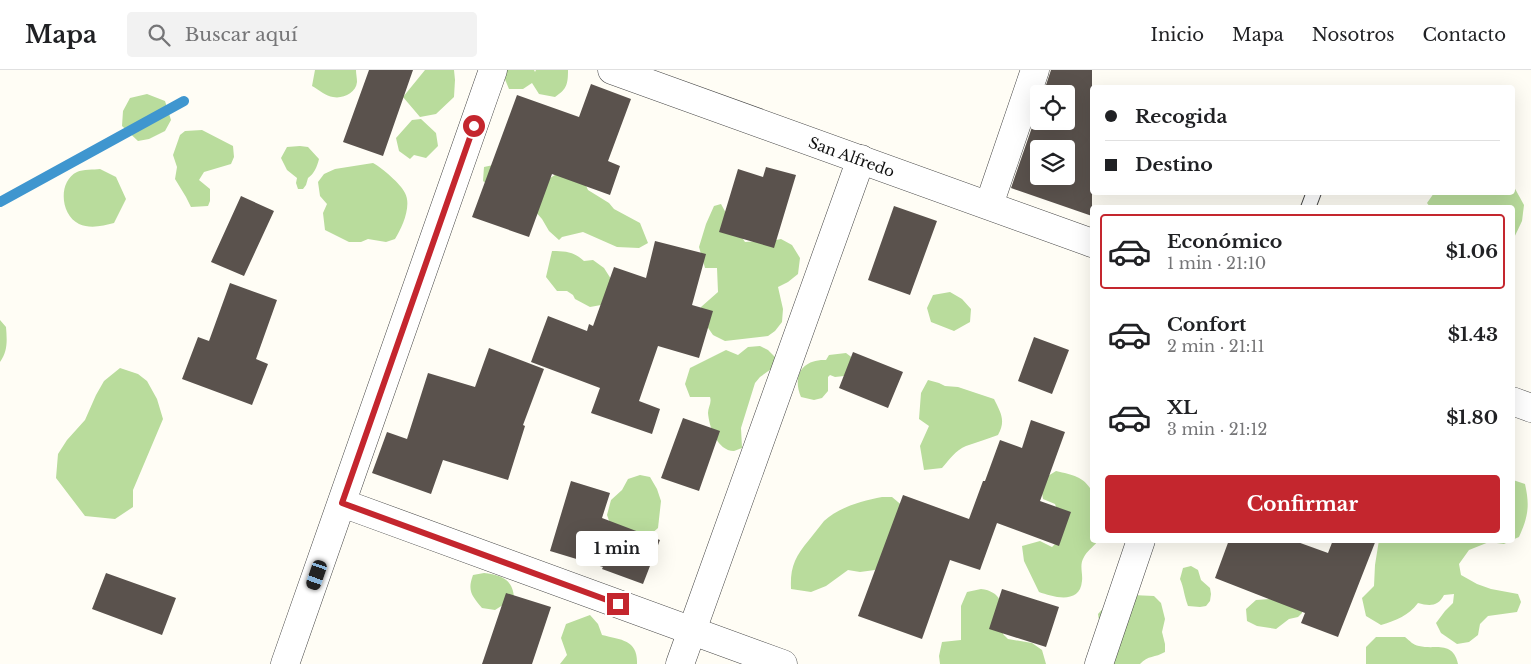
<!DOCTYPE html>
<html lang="es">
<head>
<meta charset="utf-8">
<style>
	:root { --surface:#fff; --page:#f2f2f2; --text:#202124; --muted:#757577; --line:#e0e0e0; --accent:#c4262e }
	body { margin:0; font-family:"Libre Baskerville",serif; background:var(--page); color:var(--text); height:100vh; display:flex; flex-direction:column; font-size:19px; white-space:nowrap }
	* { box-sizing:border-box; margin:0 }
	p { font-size:16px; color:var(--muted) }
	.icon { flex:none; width:28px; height:28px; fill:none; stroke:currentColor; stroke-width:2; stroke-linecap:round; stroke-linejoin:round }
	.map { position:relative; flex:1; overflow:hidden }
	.drawer { position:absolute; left:1090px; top:135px; width:425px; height:338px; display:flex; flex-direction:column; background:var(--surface); border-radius:5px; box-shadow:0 5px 20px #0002 }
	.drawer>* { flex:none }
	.hud { position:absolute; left:1090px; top:15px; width:425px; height:110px; border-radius:5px; box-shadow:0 5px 20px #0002; display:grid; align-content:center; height:110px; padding:0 15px; background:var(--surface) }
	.fabs { position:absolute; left:1030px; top:15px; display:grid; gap:10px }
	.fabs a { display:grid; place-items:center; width:45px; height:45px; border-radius:5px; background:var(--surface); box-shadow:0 5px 20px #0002; font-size:25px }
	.end { position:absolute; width:22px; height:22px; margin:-11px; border:6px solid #c4262e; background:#fff; box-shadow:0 0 0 2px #fff }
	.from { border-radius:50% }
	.bubble { position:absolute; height:35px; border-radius:5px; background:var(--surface); box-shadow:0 5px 20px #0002; font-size:16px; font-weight:700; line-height:35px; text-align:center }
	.car { position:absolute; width:15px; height:30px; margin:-15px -8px; border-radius:6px; box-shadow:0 0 4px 1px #0007; background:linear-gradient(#222 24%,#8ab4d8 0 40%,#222 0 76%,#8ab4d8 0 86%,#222 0) }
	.hud b { display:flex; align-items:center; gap:18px; height:48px; font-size:19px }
	.hud b+b { border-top:1px solid var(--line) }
	.hud i { width:12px; height:12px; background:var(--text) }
	ul { padding:9px 0 0; list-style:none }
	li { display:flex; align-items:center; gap:15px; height:75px; margin:0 10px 8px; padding:0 5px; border:2px solid transparent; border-radius:5px }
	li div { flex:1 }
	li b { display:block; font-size:19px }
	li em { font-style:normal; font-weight:700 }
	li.selected { border-color:var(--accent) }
	li>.icon { width:45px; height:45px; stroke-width:1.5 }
	.primary-button { display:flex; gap:10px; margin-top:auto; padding:10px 15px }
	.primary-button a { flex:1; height:58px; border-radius:5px; background:var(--accent); color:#fff; font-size:20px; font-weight:700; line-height:58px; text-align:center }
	header { display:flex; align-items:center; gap:30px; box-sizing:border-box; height:70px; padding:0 25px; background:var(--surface); border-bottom:1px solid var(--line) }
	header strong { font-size:24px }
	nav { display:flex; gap:28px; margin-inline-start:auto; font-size:18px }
	.search { width:350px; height:45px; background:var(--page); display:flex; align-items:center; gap:12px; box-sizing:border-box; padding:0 18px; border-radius:5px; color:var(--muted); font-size:19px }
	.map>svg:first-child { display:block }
</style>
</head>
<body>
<header>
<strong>Mapa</strong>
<div class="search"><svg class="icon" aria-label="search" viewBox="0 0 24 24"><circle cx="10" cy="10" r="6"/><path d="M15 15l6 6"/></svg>Buscar aquí</div>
<nav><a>Inicio</a><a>Mapa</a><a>Nosotros</a><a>Contacto</a></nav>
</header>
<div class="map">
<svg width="1531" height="594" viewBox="0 0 1531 594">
	<rect width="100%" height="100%" fill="#fffdf5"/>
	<path fill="#b9dc9c" d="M315,0H356C356,4 357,8 357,12C356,23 343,29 333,27C326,26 319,20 312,16Z
		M425,0H454L455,10L454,27L436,44L420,47L403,27Z
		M505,0H534L535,2L536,0H568C568,14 567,19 555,27L539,24L532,13L523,19H509L504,7Z
		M147,24L165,31L171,50L165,61L149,69L138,71L122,56L123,41L130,28Z
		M421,49L436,63L438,76L426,88L414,85L410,89L399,81L396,68L412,50Z
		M202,60L233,76L234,87L231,94L204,102L199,110L210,119V131L208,136L191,137L186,127L175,109L177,97L173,85L180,65L185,61Z
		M300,76L308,77L319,89C317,97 314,104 308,108L306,115L303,119H298L296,113L297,108L287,100L281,88L287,77Z
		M373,93C382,98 401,114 405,123C412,136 402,158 395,169L386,172L368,169L361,172H349L325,160L323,143L327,134L320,126L318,112L324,104L335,99Z
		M498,94L547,110L558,103L583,109L588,120L609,133L614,139L640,153L648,173L639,178L617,177L583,162L562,167L559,170L549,161L542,149L534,140L502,126L483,111L484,97Z
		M100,99L116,107L126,129L114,153C103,156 90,159 79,154C60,145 58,111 77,102C83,99 94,100 100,99Z
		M1513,115L1524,135L1522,151L1513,170L1512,138L1430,137L1427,133L1434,123L1512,122Z
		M721,134L727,145L745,172L776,170L781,169L792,175L800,188L798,204L788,212L778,217L783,239L782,252L775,261L768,266L725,271L713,265L704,252L701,237L718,222L717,198H705L699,177L706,154L714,136Z
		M552,181C566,181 574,182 584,191L593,190L604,198L611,209L601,235L590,237L575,229L573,225L567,221H557L546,207Z
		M950,222L962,229L971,239L970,252L954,261L931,252L927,238L933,225Z
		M0,250L6,257C7,270 8,281 0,292Z
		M760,276L768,280L775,287L774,297L760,307L755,313L741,358L742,378C739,379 737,380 734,381C717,381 709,356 708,343C708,337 712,333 710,327H690L685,314L690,298L726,280L738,285L748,277Z
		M846,283L854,289L844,306L835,307L830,305L828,307V321L822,328L814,330L801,327C792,306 802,289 826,290L829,285Z
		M120,298L138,304L147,311L157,329L163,349L133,420V437L115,449L85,446L56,408L58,384L67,370L85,350L96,325L104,311Z
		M928,310L939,313L945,316L958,317L994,329C1001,343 1006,351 998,365C988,369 977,372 966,376C956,380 949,390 942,398L924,400L920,376L929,356L919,349L921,323Z
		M1056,401C1073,405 1083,406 1092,421V470H1098L1097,472C1093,477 1086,482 1084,487C1079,495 1083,503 1082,511C1080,535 1053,527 1039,522L1024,491L1022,476L1040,471L1052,477L1062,467L1061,451L1055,434L1043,429L1040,411Z
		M640,405L650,407L657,419L661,431L658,458L649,466L613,462L607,445L611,430L622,420L628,409Z
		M1513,410L1525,414C1530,436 1528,447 1519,467L1512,470Z
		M882,427H892L910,442L875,500L860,502L848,500L826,516L811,522L791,519C790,497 795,487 809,470C814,464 819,457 824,451C839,437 862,431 882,427Z
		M1379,470H1512L1504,474L1489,472L1469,480L1459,494L1461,505L1477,514L1491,519L1518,524L1521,532L1517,542L1488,546L1480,554L1478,565L1469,572L1457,574L1441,563L1436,553L1445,541L1453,533L1454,524L1444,525C1438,537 1429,536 1418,533C1408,546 1397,550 1381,555L1366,546L1362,528L1374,516L1375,495Z
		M1191,496L1198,500L1201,510L1210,518L1211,524L1210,531L1206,536L1200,537L1188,536C1184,526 1184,518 1180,509L1183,498Z
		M484,503C501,505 513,509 514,528L495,540L482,538C472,526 467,521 473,505Z
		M981,519C1007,522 1003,544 1003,564L1008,569L1032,573L1042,580L1046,594H940L939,586L942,572L961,570V536L967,522Z
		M1132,525L1154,526L1161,533L1165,549L1162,562L1165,574V582C1155,588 1148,585 1140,594H1093L1100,557L1098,544L1108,533Z
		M1270,529L1302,539V543L1298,547L1289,549L1276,559L1257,556L1247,551L1246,539L1256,530Z
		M590,545L598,554L602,565C622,570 638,570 637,594H560L567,585L561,568L566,554Z
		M1376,567H1405C1410,571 1413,575 1419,576C1434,580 1453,570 1458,594H1366V577Z"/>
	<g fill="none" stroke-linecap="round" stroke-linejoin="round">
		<path stroke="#3f96cf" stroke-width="10" d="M0,132L184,31"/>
	</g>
	<path fill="#5a524d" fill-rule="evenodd" d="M369,0H413L383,86L343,72Z
		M1051,0H1092V146L1011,118L1039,37V51H1066V24H1043ZM1039,79H1066V106H1039Z
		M591,14L631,29L608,91L620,96L610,125L552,104L529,167L472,147L517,25L579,47Z
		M766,97L796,105L774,178L719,162L738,99L763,107Z
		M241,126L274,141L244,206L211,192Z
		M894,136L937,151L910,225L868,210Z
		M655,171L706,184L692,235L713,241L699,288L658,276L639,331L660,339L652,364L591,343L600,318L531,292L548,246L587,261L589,254L593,256L614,197L646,208Z
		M230,213L277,230L256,289L268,294L252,335L182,309L198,267L209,271Z
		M1034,267L1069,280L1052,324L1018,311Z
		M489,278L544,299L523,355L525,356L508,410L443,390L431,424L372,403L387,362L407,369L428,303L475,317Z
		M853,282L903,302L888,338L839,318Z
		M683,348L720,361L699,421L661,408Z
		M1031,350L1065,362L1040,431L1071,442L1059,476L997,453L980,500L950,490L922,569L858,546L903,425L969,449L983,411H985L1000,370L1022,378Z
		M571,411L610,423L602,448L660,470L643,514L602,499L603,497L550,481Z
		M1229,470H1292L1328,483L1333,470H1376L1338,567L1301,553L1305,543L1215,508Z
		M106,503L176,528L162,565L92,539Z
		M1002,519L1059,537L1046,577L989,559Z
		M506,523L551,537L532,594H482Z"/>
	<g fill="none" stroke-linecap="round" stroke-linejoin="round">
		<defs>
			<path id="lane" d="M1308,138L1314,122"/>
			<g id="street">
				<path id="s1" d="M612,0L1092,173"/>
				<path d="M989,135L1035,0"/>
				<path d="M1512,331L1531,338"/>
				<path d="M342,433L783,594"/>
				<path d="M285,594L493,0"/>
				<path d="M680,594L861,89"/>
				<path d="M1099,594L1141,470"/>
			</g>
		</defs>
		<use href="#lane" stroke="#444" stroke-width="16"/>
		<use href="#street" stroke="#444" stroke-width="29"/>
		<use href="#lane" stroke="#fff" stroke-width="14"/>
		<use href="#street" stroke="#fff" stroke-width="28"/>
	</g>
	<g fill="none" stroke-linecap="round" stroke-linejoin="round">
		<path stroke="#c4262e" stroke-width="6" d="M474,56L342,433L618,534"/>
	</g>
	<g text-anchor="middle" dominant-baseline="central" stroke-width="5" stroke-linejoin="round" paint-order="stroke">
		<g font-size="15" fill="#111" stroke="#fff">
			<text stroke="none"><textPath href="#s1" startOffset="255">San Alfredo</textPath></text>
		</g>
	</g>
</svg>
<div class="fabs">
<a><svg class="icon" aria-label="locate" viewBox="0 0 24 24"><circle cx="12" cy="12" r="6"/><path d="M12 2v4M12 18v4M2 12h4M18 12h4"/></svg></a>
<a><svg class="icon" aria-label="layers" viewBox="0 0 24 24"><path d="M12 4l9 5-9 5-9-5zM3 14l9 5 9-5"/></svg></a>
</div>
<i class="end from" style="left:474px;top:56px"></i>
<i class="end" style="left:618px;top:534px"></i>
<div class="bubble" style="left:576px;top:461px;width:82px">1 min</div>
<i class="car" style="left:317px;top:505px;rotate:199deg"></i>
<div class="hud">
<b><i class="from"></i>Recogida</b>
<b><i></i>Destino</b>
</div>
<section class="drawer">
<ul>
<li class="selected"><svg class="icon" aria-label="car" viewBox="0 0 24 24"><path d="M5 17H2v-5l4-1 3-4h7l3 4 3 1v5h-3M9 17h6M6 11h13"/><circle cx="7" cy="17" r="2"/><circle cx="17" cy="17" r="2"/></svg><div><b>Económico</b><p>1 min · 21:10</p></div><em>$1.06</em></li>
<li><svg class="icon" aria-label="car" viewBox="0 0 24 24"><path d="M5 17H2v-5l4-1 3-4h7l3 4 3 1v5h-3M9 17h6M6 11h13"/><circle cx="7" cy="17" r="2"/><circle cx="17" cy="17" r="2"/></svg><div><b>Confort</b><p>2 min · 21:11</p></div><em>$1.43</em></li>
<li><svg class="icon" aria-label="car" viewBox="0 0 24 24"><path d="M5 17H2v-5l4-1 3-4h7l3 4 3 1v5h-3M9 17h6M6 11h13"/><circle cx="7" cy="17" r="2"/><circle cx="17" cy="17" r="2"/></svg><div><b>XL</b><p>3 min · 21:12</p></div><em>$1.80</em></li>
</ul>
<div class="primary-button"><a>Confirmar</a></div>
</section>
</div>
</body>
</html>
